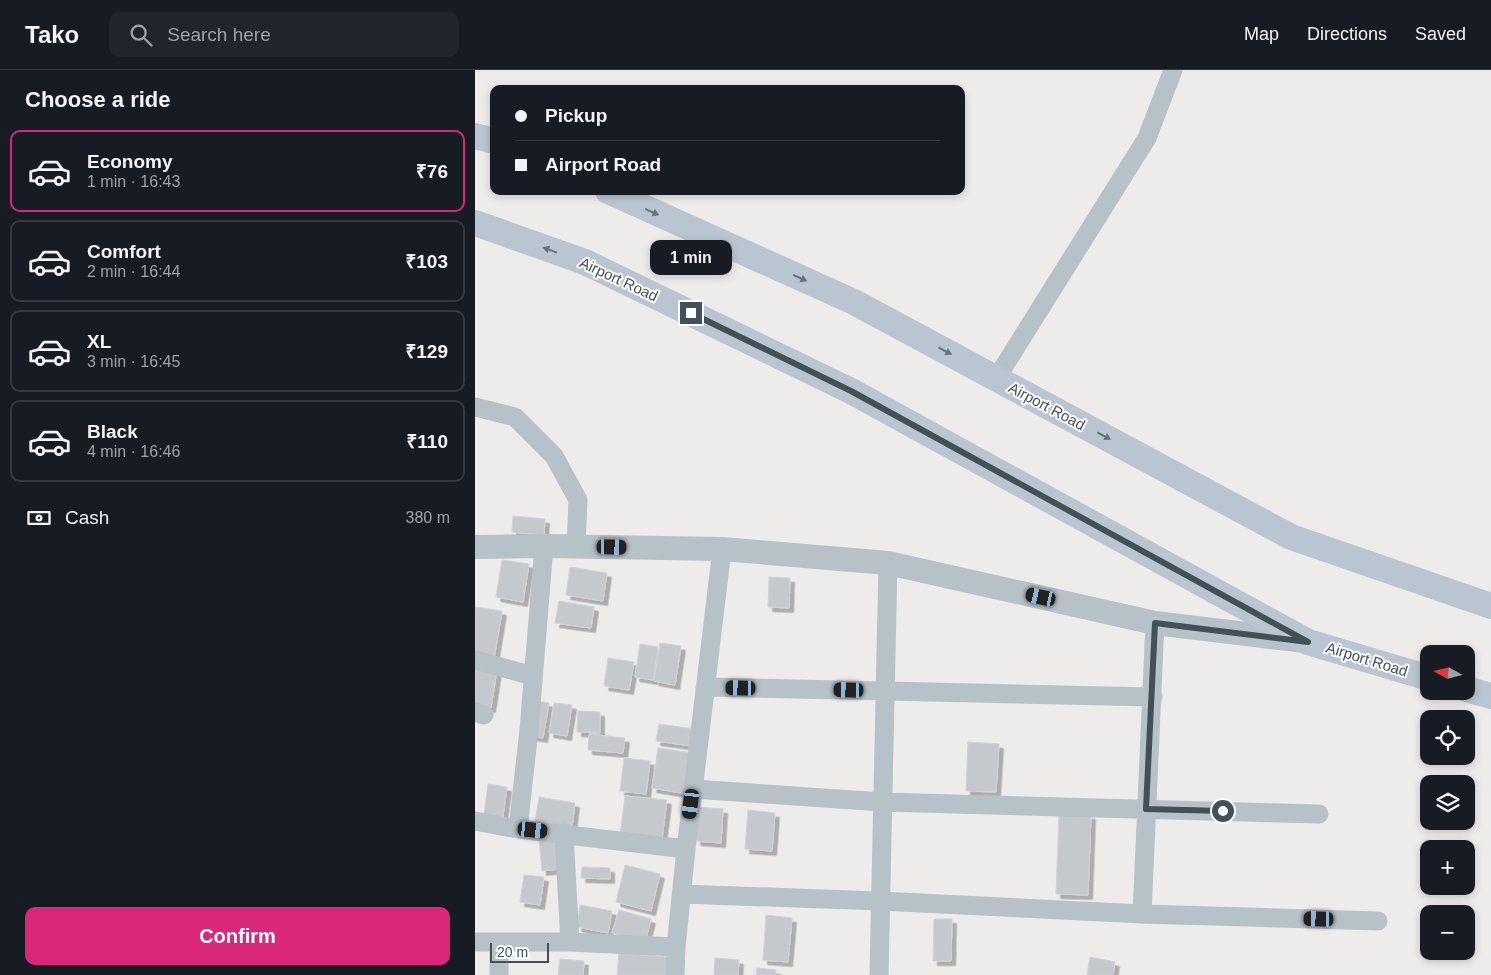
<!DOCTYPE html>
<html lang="en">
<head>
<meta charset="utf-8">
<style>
	:root { --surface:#171b24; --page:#20242c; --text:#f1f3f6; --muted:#9ea1a6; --line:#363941; --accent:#db2777 }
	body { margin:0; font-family:Helvetica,sans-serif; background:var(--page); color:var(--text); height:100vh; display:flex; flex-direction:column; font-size:19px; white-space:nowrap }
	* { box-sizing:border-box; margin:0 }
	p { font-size:16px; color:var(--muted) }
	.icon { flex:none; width:28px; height:28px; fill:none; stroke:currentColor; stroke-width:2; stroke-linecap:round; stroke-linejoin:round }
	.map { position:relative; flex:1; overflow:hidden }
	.details { display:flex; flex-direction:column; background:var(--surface); width:475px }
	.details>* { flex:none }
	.guide { position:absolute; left:15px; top:15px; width:475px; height:110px; border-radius:10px; box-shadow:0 2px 8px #0003; display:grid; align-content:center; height:110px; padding:0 25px; background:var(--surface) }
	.needle { width:32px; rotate:278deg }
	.buttons { position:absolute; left:945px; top:575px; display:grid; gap:10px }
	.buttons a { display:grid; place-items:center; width:55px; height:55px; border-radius:10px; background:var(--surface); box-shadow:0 2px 8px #0003; font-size:25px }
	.scale { position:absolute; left:15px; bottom:12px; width:59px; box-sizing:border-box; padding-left:5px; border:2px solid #445058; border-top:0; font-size:14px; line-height:18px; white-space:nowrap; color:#445058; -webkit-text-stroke:4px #fff; paint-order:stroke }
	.end { position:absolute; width:22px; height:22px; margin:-11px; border:6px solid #445058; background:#fff; box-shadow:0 0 0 2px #fff }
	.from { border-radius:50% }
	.bubble { position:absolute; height:35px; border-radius:10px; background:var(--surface); box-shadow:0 2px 8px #0003; font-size:16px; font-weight:700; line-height:35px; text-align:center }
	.car { position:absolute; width:15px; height:30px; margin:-15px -8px; border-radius:6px; box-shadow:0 0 4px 1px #0007; background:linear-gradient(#222 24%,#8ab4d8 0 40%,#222 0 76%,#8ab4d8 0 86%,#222 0) }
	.guide b { display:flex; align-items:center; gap:18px; height:48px; font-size:19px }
	.guide b+b { border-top:1px solid var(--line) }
	.guide i { width:12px; height:12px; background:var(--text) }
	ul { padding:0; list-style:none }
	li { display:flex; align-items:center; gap:15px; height:82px; margin:0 10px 8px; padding:0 15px; border:2px solid var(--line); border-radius:10px }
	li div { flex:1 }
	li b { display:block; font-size:19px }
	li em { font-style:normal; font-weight:700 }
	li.active { border-color:var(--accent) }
	li>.icon { width:45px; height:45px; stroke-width:1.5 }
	h2 { padding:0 25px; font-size:22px; line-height:60px }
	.pay { display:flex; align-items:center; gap:12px; height:55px; padding:0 25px; font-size:19px }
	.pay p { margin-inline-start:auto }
	.cta { display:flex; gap:10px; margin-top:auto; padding:10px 25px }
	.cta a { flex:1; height:58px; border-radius:10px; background:var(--accent); color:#fff; font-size:20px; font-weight:700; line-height:58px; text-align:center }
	header { display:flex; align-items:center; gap:30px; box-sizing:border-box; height:70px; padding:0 25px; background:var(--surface); border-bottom:1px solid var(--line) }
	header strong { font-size:24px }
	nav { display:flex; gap:28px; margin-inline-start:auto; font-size:18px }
	.search { width:350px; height:45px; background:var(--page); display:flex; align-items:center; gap:12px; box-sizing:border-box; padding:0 18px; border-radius:10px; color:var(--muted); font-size:19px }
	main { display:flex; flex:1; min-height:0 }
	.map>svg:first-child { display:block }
</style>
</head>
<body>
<header>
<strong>Tako</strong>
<div class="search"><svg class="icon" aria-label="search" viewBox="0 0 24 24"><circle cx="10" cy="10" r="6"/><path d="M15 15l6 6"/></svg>Search here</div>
<nav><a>Map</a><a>Directions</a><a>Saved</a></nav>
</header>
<main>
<section class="details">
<h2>Choose a ride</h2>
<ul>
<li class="active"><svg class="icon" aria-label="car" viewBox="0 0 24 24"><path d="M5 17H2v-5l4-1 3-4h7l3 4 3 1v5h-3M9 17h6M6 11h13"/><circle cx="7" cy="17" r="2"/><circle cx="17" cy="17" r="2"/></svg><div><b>Economy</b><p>1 min · 16:43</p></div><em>₹76</em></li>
<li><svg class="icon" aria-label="car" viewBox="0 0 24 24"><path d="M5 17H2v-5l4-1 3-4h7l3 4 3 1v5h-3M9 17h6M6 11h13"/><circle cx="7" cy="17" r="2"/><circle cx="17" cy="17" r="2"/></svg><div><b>Comfort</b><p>2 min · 16:44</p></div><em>₹103</em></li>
<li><svg class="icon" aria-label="car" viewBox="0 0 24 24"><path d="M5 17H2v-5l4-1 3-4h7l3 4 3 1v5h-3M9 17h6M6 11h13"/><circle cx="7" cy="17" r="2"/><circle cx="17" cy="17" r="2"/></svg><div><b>XL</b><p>3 min · 16:45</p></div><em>₹129</em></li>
<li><svg class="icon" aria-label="car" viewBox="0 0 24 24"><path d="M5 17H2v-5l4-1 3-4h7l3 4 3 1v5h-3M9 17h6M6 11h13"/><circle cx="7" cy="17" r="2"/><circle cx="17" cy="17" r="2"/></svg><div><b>Black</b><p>4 min · 16:46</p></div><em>₹110</em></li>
</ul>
<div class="pay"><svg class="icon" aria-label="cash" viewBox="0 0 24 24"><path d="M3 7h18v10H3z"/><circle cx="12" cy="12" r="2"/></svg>Cash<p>380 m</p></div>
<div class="cta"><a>Confirm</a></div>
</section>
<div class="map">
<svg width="1016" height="905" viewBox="0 0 1016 905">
	<defs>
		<filter id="shadow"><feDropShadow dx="4.5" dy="4.5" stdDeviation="0" flood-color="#0004"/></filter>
	</defs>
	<rect width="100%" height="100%" fill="#eeebeb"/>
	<path fill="#c5c9ce" stroke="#cfd2d7" filter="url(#shadow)" d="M38,446L70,449L69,465L37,462Z
		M27,490L54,494L48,532L21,527Z
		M95,497L132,503L128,531L91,525Z
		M294,507L315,508L314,538L293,537Z
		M84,531L119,537L116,558L80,553Z
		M0,537L27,541L19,589L0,586Z
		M185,573L206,576L200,615L179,611Z
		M165,574L183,577L178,610L160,607Z
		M133,588L159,592L154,620L129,616Z
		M0,597L22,600L16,638L0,635Z
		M63,631L74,633L68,668L57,666Z
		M79,633L97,635L92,666L74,663Z
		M103,641L125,642V663L102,662Z
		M184,654L219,659L217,676L181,671Z
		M114,664L150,668L148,683L113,680Z
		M493,672L524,674L521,722L491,721Z
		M183,678L218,683L212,724L177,718Z
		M149,688L175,691L171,724L145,721Z
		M13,714L32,717L27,753L8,751Z
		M150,726L192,730L187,769L145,765Z
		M64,727L100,733L97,757L60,752Z
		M224,737L248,739L246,773L221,771Z
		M273,740L300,743L297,781L270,779Z
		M584,744L616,745L613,825L581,824Z
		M81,768L84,799L67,801L64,769Z
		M150,795L185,804L176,841L141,832Z
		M107,797L135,798V809L106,808Z
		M49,805L69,807L65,835L45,832Z
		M105,835L137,841L133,863L102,857Z
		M144,840L176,849L170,872L137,863Z
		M291,845L317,848L313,892L288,890Z
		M459,849H477L476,891H458Z
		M144,883L194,887L193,905H142Z
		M615,887L640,892L638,905H612Z
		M240,888L264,890L263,905H239Z
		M85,889L109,891L108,905H83Z
		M282,898L301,900V905H281Z"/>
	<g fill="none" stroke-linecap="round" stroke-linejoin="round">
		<path stroke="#b7c1c8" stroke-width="19" d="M521,309L672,68L698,0
			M0,337L40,347L79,386L103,430L101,477
			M0,590L58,606
			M230,617L678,627
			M0,642L9,645
			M218,719L407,732L844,744
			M0,751L43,759L211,779
			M43,759L54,660L69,476
			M89,763L95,872
			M207,824L405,831L667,844L680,553
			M667,844L903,851
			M0,872H95L201,877
			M24,905V872
			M200,905L201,877L211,779L247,479
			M404,905L413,493"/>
		<path stroke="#b7c1c8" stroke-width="24" d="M0,477L69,476L247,479L413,493L680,553L830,571"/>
		<path stroke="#b9c5d0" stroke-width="26" d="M0,66L19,71
			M133,121L379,232L816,467L1016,536
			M0,153L110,192L376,321L833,572L954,608
			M991,619L1016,626"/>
	</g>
	<defs><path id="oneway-solid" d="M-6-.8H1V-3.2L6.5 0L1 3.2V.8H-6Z" transform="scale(1.25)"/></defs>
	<g fill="#67737c">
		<use href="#oneway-solid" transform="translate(177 142) rotate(24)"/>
		<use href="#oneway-solid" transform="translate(75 180) rotate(-160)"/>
		<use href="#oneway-solid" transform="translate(325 208) rotate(24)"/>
		<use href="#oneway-solid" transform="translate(470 281) rotate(28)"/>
		<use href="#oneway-solid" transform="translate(629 366) rotate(28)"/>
	</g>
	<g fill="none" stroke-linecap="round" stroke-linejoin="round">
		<path stroke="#445058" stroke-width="6" d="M216,243L376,321L833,572L680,553L671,739L748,741"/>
	</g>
	<g text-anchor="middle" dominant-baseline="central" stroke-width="4" stroke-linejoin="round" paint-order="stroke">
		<g font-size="15" fill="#445058" stroke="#fff">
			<text transform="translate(144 209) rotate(25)">Airport Road</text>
			<text transform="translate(572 336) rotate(28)">Airport Road</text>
			<text transform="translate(892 589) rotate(17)">Airport Road</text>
		</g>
	</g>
</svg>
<div class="buttons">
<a><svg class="needle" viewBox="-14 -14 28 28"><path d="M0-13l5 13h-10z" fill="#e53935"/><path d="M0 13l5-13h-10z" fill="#9ea1a6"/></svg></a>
<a><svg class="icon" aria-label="locate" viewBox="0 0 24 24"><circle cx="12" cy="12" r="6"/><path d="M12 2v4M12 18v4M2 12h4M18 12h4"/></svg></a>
<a><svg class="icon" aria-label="layers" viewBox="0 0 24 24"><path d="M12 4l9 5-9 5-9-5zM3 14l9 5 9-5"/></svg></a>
<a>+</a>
<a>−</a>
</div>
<div class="scale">20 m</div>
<i class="end from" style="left:748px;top:741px"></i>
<i class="end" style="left:216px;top:243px"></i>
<div class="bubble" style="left:175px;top:170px;width:82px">1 min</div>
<i class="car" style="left:137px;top:477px;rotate:91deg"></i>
<i class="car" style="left:566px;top:527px;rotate:283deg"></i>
<i class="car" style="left:266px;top:618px;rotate:271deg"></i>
<i class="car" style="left:374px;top:620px;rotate:271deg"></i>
<i class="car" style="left:216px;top:734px;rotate:187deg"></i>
<i class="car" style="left:58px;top:760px;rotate:96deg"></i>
<i class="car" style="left:844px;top:849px;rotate:271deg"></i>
<div class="guide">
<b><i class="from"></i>Pickup</b>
<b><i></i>Airport Road</b>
</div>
</div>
</main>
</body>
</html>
